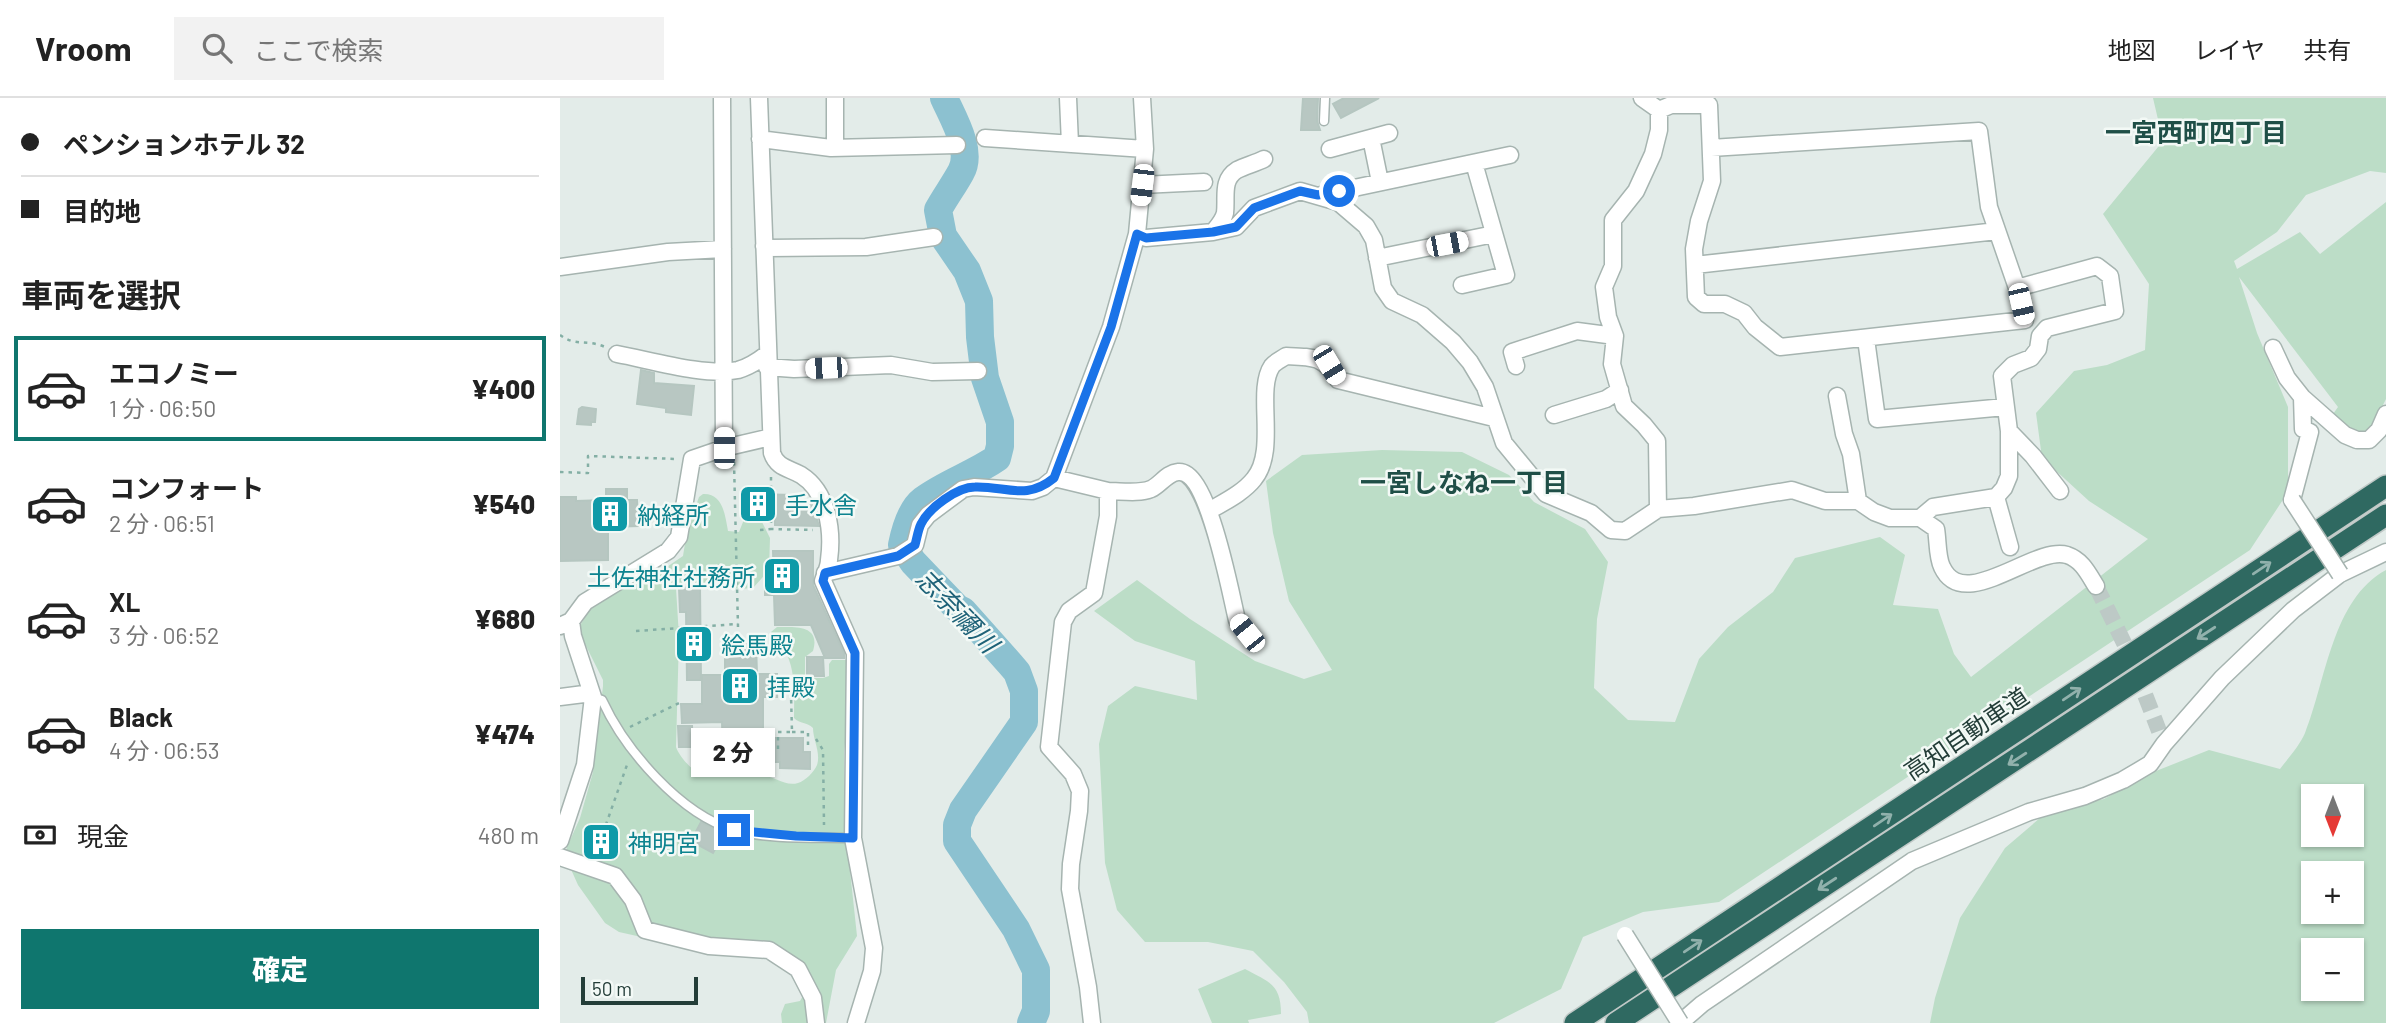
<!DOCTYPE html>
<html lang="ja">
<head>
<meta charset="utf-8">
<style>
	:root { --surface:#fff; --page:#f2f2f2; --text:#222; --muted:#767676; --line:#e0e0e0; --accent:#0f766e }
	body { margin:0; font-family:Barlow,"Noto Sans JP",sans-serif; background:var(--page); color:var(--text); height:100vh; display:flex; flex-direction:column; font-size:26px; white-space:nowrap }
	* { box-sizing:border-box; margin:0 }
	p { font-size:23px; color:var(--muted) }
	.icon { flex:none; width:38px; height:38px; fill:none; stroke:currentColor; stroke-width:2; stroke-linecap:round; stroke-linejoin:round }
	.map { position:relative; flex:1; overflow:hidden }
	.details { display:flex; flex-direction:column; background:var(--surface); width:560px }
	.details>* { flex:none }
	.hud { display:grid; align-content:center; height:154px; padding:0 21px; background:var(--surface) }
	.needle { width:46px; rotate:180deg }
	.controls { position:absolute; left:1741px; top:686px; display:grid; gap:14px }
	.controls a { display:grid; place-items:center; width:63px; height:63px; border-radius:0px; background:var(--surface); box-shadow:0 2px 5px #0004; font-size:35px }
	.scale { position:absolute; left:21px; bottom:18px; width:117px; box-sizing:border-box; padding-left:7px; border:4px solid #233d38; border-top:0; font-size:19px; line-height:24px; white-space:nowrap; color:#233d38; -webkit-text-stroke:5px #f3f9f6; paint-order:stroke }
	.end { position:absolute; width:32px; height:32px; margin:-16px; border:9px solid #1a73e8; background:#fff; box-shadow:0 0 0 4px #fff }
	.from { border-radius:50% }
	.bubble { position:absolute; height:49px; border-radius:0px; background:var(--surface); box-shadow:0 2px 5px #0004; font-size:23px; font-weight:800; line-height:49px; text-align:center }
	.car { position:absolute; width:21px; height:42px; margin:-21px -10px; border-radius:9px; box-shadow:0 0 5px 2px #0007; background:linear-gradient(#fff 24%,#345 0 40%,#fff 0 76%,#345 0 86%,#fff 0) }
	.hud b { display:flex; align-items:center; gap:24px; height:66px; font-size:26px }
	.hud b+b { border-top:2px solid var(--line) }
	.hud i { width:18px; height:18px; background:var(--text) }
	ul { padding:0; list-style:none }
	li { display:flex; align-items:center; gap:21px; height:105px; margin:0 14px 10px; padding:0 7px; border:4px solid transparent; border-radius:0px }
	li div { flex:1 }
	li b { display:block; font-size:26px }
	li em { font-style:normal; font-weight:800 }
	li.selected { border-color:var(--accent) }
	li>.icon { width:63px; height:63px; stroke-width:1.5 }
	h2 { padding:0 21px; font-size:32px; line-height:84px }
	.pay { display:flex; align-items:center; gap:18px; height:77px; padding:0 21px; font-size:26px }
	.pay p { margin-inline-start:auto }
	.primary-button { display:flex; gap:14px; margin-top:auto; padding:14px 21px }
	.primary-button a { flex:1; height:80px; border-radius:0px; background:var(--accent); color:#fff; font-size:28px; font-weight:800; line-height:80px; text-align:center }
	header { display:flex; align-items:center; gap:42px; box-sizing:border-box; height:98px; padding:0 35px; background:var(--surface); border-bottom:2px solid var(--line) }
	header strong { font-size:33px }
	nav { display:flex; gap:38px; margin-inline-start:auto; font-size:24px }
	.search { width:490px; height:63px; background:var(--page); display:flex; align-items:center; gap:18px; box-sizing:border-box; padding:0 24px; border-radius:0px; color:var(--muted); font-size:26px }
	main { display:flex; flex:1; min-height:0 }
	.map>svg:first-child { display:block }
</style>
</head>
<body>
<header>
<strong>Vroom</strong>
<div class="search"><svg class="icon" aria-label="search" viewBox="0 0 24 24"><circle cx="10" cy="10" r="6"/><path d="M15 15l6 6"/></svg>ここで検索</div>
<nav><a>地図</a><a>レイヤ</a><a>共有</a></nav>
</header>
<main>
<section class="details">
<div class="hud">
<b><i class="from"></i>ペンションホテル 32</b>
<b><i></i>目的地</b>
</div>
<h2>車両を選択</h2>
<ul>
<li class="selected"><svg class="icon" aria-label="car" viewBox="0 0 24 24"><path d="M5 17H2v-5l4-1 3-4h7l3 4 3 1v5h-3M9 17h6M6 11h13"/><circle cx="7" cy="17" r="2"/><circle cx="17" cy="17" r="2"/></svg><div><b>エコノミー</b><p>1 分 · 06:50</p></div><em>¥400</em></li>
<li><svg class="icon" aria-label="car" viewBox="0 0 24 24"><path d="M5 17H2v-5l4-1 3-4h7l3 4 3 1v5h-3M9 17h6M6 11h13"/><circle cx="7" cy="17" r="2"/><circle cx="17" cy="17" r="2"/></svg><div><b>コンフォート</b><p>2 分 · 06:51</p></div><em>¥540</em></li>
<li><svg class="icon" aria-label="car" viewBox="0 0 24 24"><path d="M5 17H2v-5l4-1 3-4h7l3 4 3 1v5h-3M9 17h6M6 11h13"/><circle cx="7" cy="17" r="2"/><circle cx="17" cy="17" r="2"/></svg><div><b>XL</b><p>3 分 · 06:52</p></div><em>¥680</em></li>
<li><svg class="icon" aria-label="car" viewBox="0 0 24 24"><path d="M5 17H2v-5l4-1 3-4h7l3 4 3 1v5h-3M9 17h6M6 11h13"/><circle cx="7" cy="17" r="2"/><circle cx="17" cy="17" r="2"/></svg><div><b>Black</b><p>4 分 · 06:53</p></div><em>¥474</em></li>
</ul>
<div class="pay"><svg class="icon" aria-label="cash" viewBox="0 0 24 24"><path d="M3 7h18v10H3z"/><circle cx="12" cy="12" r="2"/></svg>現金<p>480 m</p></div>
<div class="primary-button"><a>確定</a></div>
</section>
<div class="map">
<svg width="1826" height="925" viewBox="0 0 1826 925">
	<rect width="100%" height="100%" fill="#e3ece9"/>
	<path fill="#bcddc7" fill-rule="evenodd" d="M1593,0H1826V75L1810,73L1746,97L1717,134L1674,163L1677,171L1740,134L1760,156L1826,104V301L1811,331L1799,337L1790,335L1773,316L1778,309L1679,179L1697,235L1728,309V394L1690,452L1159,804L1083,814L1023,839L1001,891L934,925H749L747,914L724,884L693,853L648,844H585L557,812L545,765L539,646L548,608L575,588L637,602L635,563L575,543L534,513L577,482L630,521L695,563L744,581L772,572L729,503L713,435L706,383L742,357L822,352L902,354L949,377L974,404L1025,431L1048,464L1037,521L1034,590L1068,622L1115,624L1139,561L1168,529L1213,494L1235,460L1320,439L1345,457L1333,507L1378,511L1394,556L1411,579L1588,441L1529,403L1482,360L1476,315L1514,273L1547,267L1585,252L1589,186L1543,116L1603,43Z
		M143,396C163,395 165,417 168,433L179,434L185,419L200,420L210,440L209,472L193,490C164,493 146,484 118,486L116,490L119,539L116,649C119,658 132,673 141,676C156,681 184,676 201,677C214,678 225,689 238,685C245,683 254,674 257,667C261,655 253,642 253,630C247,624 240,626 234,620C234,600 236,576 227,557C223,548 214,543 211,534L217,529C234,529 261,526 253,553L245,559V577L247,580H263L269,578V566L272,562H286L288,566L290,600L284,654V717L297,838L276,872L266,925H222L221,916L225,906L240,903L244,896L231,873L202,858L117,847L59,834L45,825L18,787L5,758L7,749L20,720L33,674L43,588V582L20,536L21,526L30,511L73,485L92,479L123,458L127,433L139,399Z
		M1826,472V925H1370L1375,900L1400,820L1445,750L1487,714L1544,701L1596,673L1649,652L1720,671C1729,659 1740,647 1745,635C1766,583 1772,501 1826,472ZM1754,698H1792V737H1754ZM1754,775H1792V814H1754ZM1754,852H1792V891H1754Z
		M685,871C709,884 721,886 721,916L688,922L689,925H652L638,891Z"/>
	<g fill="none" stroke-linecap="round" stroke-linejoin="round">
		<path stroke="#8cc1d0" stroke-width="28" d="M384,0C393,20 413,53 401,74C394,87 385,99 378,112L383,138L407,173L419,203L420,239L425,280L440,324V348L437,360C414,376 386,385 363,402C351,411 345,432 342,447L353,464L397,510L403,513L451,567L457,574L464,593V624L403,712L397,727V743L456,831L476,872V913L471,925"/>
	</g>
	<path fill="#b8c7c2" stroke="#b5c6c0" stroke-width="2" d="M743,0H758L757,23L760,32H741Z
		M784,0H819L781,20L773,6Z
		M81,272L94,275V285L134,288L131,317L106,314V310L77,306Z
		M22,309L36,311L35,324H31V327L17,326L19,311Z
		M46,391H67V402H77L78,428L48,429V462L0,463V399H16V403L46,402Z
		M191,396L234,397V403H251L259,428L215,427V416H191Z
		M213,453H253V487L284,555V560H265L251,527H215L214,497H205V484H214Z
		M140,489L141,582H127L126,514H120L119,490Z
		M165,546H196L197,576H217V599H203V640H243V654H250V671L220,670V664H214V656H163L162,624L122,625L121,606H142V577H165Z
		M247,559H263L264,578H247Z
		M118,628H132L133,649H119Z
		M141,724L164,735L153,755L131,743Z"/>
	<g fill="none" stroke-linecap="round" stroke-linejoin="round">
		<path stroke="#bdc9c6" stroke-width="16" stroke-dasharray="16 8" stroke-linecap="butt" d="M1536,488L1569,555L1599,633"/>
		<defs>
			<path id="lane" d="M764,23L765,0
				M33,599L42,602C65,652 120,716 174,732C210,742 257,739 293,740"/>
			<path id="street" d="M162,0L164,350
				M199,0L212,355C217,370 229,370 241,377C268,394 273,433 269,462C269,469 265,476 263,483L295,555L293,740L314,850L312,873L296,925
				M275,0V50
				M508,0L510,46
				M1082,0L1099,12L1111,7H1149L1152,83L1139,123L1134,151L1136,199L1144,206H1165L1184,215L1195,229L1220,249L1465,222L1457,190L1429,109L1419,33L1151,50
				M425,40L585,51
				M811,40L820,84
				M200,41L271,50L397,47
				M770,51L829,35
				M582,87L644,84
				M761,97L950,57
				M653,134C658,128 663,123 665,115C667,99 661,82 677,72C685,68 696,65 704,61
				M577,136L586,140L653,134L676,129L694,110L740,93L778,104L806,128L814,142L823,190L832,203L862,217L893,244L910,264L925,289L944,345L986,396L1031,415L1051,432L1065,433L1098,411L1134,408L1232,392L1265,403H1298L1314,414L1330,420H1360L1376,431C1378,442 1377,459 1382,469C1404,516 1474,447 1507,457C1522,462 1528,475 1536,488
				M204,148L208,150L306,149L374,139
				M817,160L934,136
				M1135,167L1437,133
				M0,169L108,154L163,151
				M902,187L946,177L914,65
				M1306,241L1317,321L1445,309
				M1713,250L1727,280L1742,299L1785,337L1797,342H1809L1819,332L1826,316
				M57,256C90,262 146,279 178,272C189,269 198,263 207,256
				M956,268L952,254L1017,233L1055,238
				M207,269L234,271L331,267L372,274L418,273
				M1277,298L1284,336L1291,356L1298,403
				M994,317L1046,301L1060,292
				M1449,333L1473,358L1500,393
				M494,380L548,393V418L534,495L509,513L503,524L489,649L513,676L520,693L519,713L511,766L510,791L528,889L532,925
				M548,393C561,393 579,396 591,391C600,387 607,375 618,374C648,370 671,498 677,522L687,535
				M1436,399L1450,449
				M1732,402L1750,334L1743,331L1742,299
				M1098,411L1097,343L1084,327L1064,308L1052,266L1055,238L1048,219L1044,189L1053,168V122L1076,93L1093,56L1099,32V12
				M649,413C664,404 683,395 694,381C718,352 695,293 712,268C715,264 722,261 726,258C753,259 763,258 778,282L934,320
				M1360,420L1373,409L1436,399L1444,390L1449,378V333L1442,278L1453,267L1471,260L1478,251L1480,238L1487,230L1555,213L1550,178L1537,168L1457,190
				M265,475L338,458L355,447L360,427L368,417L403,391L414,389L472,393L483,389L494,380L551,229L577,136L585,51L582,0
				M0,528L11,523L25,504L108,453L119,439L132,361L164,350L211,339
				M0,599L24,596L33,599
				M0,743L25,667L33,599L13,538L11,523
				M0,759L55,778L73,802L85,832L149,848L209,852L238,871L253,900L256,925
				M1120,925L1142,906L1352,763L1469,714L1525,698L1563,682L1590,666L1604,646L1662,580L1733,512L1780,476L1826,454"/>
			<path id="highway" d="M1015,925L1826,388
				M1056,925L1826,417"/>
		</defs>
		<use href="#lane" stroke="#a6b4b0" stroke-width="11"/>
		<use href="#street" stroke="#a6b4b0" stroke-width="19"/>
		<use href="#highway" stroke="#c1c9c7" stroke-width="24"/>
		<path stroke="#84afa5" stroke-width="2.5" stroke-dasharray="3.5 5" stroke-linecap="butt" d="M0,237C16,249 28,241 45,249
			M174,364L178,529
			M0,374L28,375V358L117,361
			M211,379V431L253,432
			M200,432L211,431
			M76,533L178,526
			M70,629L121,604
			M232,634H248V651
			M256,641L263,652L264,727
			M218,651V634H232L231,597
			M43,735L68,664"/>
		<use href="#lane" stroke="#fff" stroke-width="8"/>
		<use href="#street" stroke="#fff" stroke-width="16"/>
		<use href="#highway" stroke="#2f6961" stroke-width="21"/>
		<defs>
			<path id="street-bridge" d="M1732,402L1780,476
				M1065,837L1120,925"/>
		</defs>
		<use href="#street-bridge" stroke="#a6b4b0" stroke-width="19" stroke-linecap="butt"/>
		<use href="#street-bridge" stroke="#fff" stroke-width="16"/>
	</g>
	<defs><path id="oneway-shaft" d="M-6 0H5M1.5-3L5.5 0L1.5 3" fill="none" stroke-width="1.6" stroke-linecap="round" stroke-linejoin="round" transform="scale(1.75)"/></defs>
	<g stroke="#91b1ac">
		<use href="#oneway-shaft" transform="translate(1702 470) rotate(-34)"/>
		<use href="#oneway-shaft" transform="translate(1646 535) rotate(147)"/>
		<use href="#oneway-shaft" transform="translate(1512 596) rotate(-34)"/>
		<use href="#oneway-shaft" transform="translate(1457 661) rotate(147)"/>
		<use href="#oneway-shaft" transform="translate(1323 722) rotate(-34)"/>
		<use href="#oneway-shaft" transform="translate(1267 786) rotate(147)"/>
		<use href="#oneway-shaft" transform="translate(1133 848) rotate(-34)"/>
	</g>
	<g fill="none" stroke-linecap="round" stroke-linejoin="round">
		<path stroke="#1a73e8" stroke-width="9" d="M174,732L236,738L293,740L295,555L263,483L265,475L338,458L355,447C357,440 358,432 361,426C369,410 397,389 415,389C446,388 466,403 494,380L551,229L577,136L586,140L653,134L676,129L694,110L740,93L758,97L779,93"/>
	</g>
	<defs>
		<symbol id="building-square" viewBox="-11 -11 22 22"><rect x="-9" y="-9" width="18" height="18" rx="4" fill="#0f9aa8" stroke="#f3f9f6"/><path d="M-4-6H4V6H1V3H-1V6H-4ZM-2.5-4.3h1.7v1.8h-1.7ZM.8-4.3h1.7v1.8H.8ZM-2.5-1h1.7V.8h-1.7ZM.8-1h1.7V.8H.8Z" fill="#fff"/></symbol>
	</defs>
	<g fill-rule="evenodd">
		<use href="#building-square" x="176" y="384" width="44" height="44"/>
		<use href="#building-square" x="28" y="394" width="44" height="44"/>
		<use href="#building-square" x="200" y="456" width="44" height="44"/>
		<use href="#building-square" x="112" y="524" width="44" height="44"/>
		<use href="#building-square" x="158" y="566" width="44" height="44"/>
		<use href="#building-square" x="19" y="722" width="44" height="44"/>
	</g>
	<g text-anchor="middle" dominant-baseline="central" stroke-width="5" stroke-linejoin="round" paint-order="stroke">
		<g font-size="24" fill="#0d838f" stroke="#f3f9f6" text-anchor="start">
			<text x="225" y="406">手水舎</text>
			<text x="77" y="416">納経所</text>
			<text x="195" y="478" text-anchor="end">土佐神社社務所</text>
			<text x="161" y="546">絵馬殿</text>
			<text x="207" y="588">拝殿</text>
			<text x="68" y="744">神明宮</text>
		</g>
		<g font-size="24" fill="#233d38" stroke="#f3f9f6">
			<text transform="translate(1406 635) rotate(-34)">高知自動車道</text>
		</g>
		<g font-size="26" font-weight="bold" fill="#1f4f47" stroke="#f3f9f6">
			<text x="1636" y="33">一宮西町四丁目</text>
			<text x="904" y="383">一宮しなね一丁目</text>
		</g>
		<g font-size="26" font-style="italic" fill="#1e6278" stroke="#f3f9f6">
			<text transform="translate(398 512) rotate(46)">志奈禰川</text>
		</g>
	</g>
</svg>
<div class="controls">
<a><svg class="needle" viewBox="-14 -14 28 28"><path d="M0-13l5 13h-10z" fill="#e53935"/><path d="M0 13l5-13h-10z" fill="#767676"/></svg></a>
<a>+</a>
<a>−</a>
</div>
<div class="scale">50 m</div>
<i class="end from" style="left:779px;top:93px"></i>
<i class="end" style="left:174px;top:732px"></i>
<div class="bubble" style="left:131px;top:630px;width:84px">2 分</div>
<i class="car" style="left:582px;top:87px;rotate:187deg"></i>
<i class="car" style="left:887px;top:146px;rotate:79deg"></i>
<i class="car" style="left:1461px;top:206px;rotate:167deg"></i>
<i class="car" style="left:769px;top:267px;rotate:149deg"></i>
<i class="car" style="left:266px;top:270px;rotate:268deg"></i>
<i class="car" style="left:164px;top:350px;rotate:0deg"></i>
<i class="car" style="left:687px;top:535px;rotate:321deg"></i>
</div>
</main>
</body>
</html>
